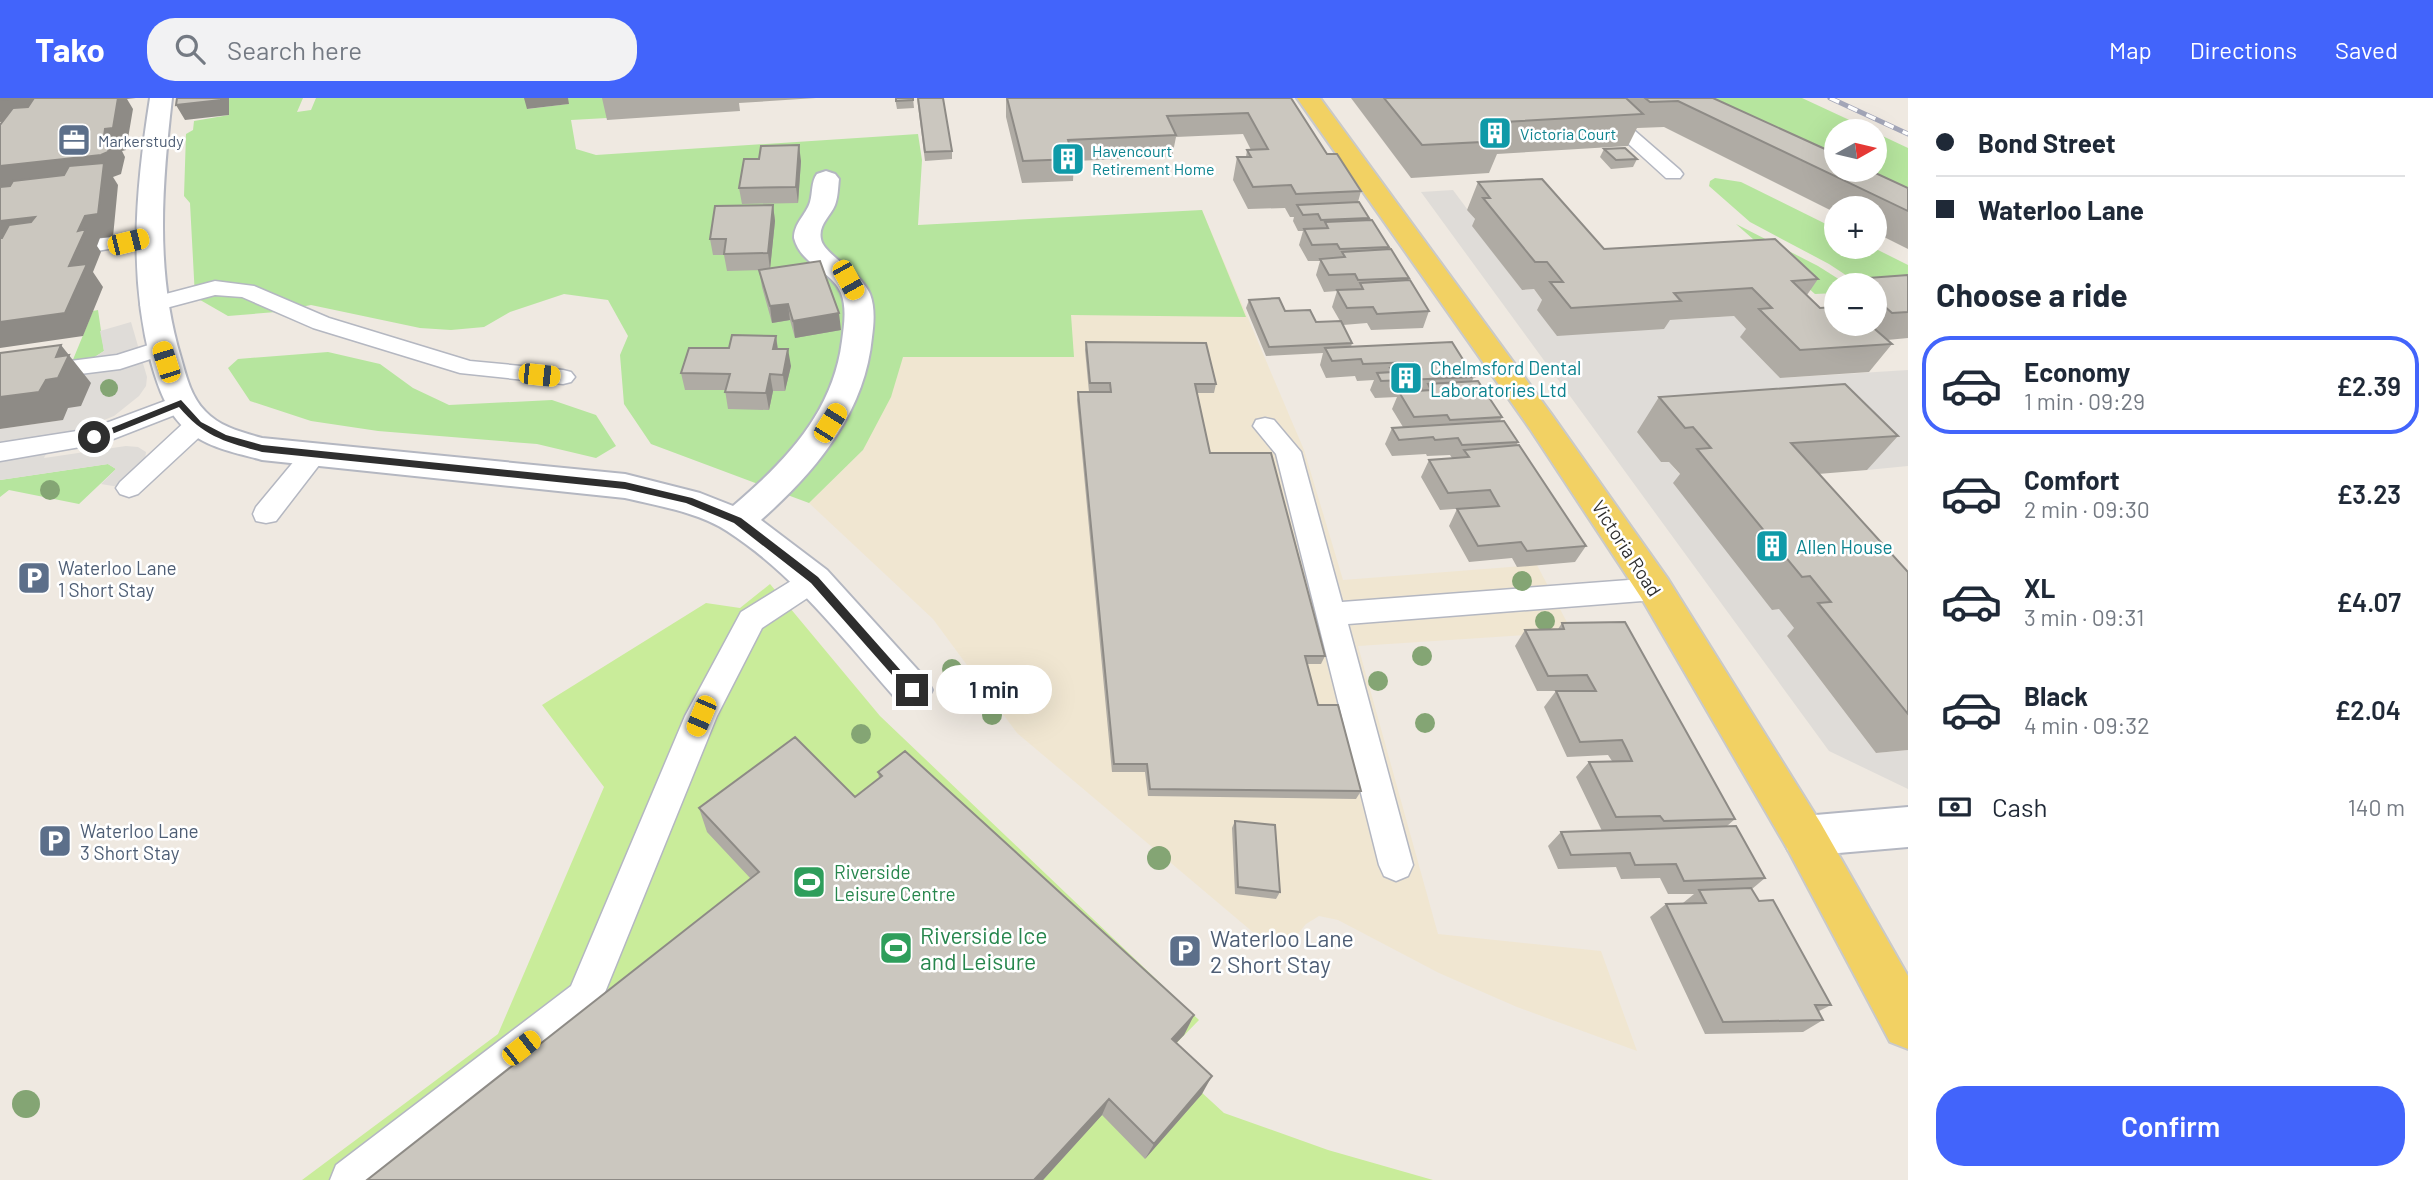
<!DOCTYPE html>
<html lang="en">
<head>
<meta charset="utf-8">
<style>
	:root { --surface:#fff; --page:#f2f2f3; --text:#1f2937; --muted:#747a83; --line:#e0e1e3; --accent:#4264fb }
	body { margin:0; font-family:Barlow,sans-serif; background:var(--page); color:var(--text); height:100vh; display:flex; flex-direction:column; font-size:26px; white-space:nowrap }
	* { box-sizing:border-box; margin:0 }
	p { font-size:23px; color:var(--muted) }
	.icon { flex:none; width:38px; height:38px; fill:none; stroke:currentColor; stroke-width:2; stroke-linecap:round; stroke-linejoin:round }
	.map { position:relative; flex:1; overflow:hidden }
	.details { display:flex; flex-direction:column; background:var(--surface); width:525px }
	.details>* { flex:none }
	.top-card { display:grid; align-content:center; height:154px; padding:0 28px; background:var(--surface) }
	.needle { width:46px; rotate:82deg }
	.buttons { position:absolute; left:1824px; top:21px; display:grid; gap:14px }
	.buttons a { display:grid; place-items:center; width:63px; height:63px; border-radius:50%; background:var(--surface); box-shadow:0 7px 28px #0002; font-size:35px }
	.end { position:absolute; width:32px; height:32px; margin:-16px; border:9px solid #2e2e2e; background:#fff; box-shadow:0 0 0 4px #fff }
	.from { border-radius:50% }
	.bubble { position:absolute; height:49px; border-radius:24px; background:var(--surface); box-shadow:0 7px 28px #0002; font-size:23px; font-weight:600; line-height:49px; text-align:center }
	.car { position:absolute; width:21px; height:42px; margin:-21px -10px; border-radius:9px; box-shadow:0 0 5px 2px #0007; background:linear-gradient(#f5c518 24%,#345 0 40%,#f5c518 0 76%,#345 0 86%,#f5c518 0) }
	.top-card b { display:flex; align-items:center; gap:24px; height:66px; font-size:26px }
	.top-card b+b { border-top:2px solid var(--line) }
	.top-card i { width:18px; height:18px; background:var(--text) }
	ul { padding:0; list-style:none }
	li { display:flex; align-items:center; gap:21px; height:98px; margin:0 14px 10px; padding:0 14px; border:4px solid transparent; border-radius:28px }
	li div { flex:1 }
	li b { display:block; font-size:26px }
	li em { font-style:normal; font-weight:600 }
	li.on { border-color:var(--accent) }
	li>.icon { width:63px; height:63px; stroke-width:1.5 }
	h2 { padding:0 28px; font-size:32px; line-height:84px }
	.pay { display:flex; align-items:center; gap:18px; height:77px; padding:0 28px; font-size:26px }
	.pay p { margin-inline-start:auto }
	.cta { display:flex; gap:14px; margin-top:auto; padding:14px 28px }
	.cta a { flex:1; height:80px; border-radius:28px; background:var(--accent); color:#fff; font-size:28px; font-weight:600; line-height:80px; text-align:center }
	header { display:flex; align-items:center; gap:42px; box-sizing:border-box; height:98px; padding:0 35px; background:var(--accent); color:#fff }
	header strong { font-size:33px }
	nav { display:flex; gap:38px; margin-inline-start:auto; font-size:24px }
	.search { width:490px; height:63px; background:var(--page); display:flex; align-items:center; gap:18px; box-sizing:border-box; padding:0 24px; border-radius:28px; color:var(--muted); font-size:26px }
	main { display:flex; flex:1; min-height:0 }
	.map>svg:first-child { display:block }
</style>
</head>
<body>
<header>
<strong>Tako</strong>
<div class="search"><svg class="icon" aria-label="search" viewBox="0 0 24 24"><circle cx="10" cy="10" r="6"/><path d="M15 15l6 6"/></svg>Search here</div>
<nav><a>Map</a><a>Directions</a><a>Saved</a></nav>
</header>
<main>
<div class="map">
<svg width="1908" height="1082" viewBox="0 0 1908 1082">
	<rect width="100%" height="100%" fill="#efe9e1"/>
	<path fill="#f0e6d1" d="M1202,112L1304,352L1343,482L1537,467L1572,534L1358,548L1438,836L1601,853L1637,953L1517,909L1439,875L1338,822L1319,818L1306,826L1297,837L1279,843L1261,841L1017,635L933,521L809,405L863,352L903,259Z"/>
	<path fill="#b6e59e" d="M229,0H303L297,14L311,12L316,0H527L528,11L568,6V0H610L607,20L571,22L576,51L596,57L918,36L922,62L918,127L1202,112L1246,219L1071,217L1074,259H903L891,299L863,352L809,405L651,346L624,306L620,257L628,238L608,202L564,196L510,214L484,229L451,232L420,230L311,207L276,214L228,218L195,199L190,105L184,98L186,36L193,32L194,23L229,17Z
		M1704,0H1802L1873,33H1836V62Z
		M1874,34L1908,50V95L1857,72H1874Z
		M1715,80L1741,84L1836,131V149H1872L1908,167V192L1861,187L1829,166L1750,124L1709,88L1710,83Z
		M1736,126L1818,168L1848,187H1836V195L1815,196Z
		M98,212L104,253L90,262L72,264L93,213Z
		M328,254L380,266L413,290L449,307L552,302L596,317L616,348L596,360L537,346L378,333L311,323L250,303L228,270L238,261Z
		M108,366L116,371L79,406L9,392L0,399V382Z"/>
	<path fill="#c9ec9a" d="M770,486L880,618L1199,922L1163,959L1224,1015L1328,1052L1433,1082H302L498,936L604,689L542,607L706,505L740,510Z"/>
	<path fill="#dfdcd8" d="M1453,92L1479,127L1473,128L1522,192L1534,191L1549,212L1657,223L1734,218L1753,239L1780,280L1908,272V368L1867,372L1818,320L1638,334L1661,364H1669L1686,384L1799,537L1787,538L1876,655L1908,652V691L1829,653L1421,94Z
		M131,224L147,279L146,288L139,298L114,318L79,332L55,337L44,360L126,348L138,349L146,354L145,361L119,389L101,386L116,371L108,366L0,382V331L62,322L90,262L104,253L100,233Z"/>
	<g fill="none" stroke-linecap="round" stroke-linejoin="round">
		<defs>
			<path id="service" d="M1578,0H1597L1680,72L1683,76L1680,80H1666Z
				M147,133L154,135L157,139L154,143L97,153L90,151L87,147L90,143L97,141Z
				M215,183L254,188L329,220L470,263L563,272L571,274L575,279L571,284L563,286L460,275L313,230L242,199L215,197L151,214L143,212L140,207L143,202Z
				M161,243L169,245L173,250L169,255L120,271L0,286V272L117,257Z
				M181,297L190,299L193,305L190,311L103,345L0,363V345L90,331Z
				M198,318L207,320L210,326L207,332L138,396L129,399L120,396L116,390L120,384L189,320Z
				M1265,320L1274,322L1301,354L1342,504L1655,480L1665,483L1669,491L1665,499L1655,502L1348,526L1413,767L1408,778L1396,783L1384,778L1379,767L1276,356L1253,328L1256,322Z
				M314,347L323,350L327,356L323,362L276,423L266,425L256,423L253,416L256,409L305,350Z
				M814,471L824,475L828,482L824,489L762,530L717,618L597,914L385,1082H330L336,1067L571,888L685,618L741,514L804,475Z"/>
			<path id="minor" d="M150,0H172C162,88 155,174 181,260C186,278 191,299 205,313C220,329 241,334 262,340L625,376L700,395L733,408C786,363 833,314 842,243C844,228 847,210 841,195C831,172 801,167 794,140C794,125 806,117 810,104C813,94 811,84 817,76L826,73L835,76L839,81C838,90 838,99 835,107C830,119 818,127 821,141C823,156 861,174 870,196C875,209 874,225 872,239C865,315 816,373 761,422L827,472L926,581L932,592L926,603L912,608L898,603C845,543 795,477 727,433C698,414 658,408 625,400L262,362C237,355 208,350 188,333C167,316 158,289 151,264C128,176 136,89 150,0Z
				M1908,709V749L1804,758L1788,752L1782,738L1788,724L1804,718Z"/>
			<path id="primary" d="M1297,0H1320L1552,317L1668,481L1820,724L1908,878V951L1890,944L1788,752L1642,501L1530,331Z"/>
		</defs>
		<use href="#service" stroke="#b4b7c1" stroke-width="3"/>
		<use href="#minor" stroke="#b4b7c1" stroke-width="4"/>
		<use href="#primary" stroke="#c9c9c9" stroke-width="4"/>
		<use href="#service" fill="#fff" fill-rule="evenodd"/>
		<use href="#minor" fill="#fff" fill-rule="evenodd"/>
		<use href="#primary" fill="#f2d163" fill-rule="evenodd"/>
		<defs>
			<path id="rail" d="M1830,0L1908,36"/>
		</defs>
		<use href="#rail" stroke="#a3a6b8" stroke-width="5"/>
		<use href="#rail" stroke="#fff" stroke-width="3.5" stroke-dasharray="10" stroke-linecap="butt"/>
	</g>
	<g fill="#84a574">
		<circle cx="109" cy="290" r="9"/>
		<circle cx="50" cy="392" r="10"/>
		<circle cx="1522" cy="483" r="10"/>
		<circle cx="1545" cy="523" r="10"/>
		<circle cx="1422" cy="558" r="10"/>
		<circle cx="952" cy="571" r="10"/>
		<circle cx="1378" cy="583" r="10"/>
		<circle cx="972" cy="593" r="10"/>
		<circle cx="992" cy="617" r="10"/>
		<circle cx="1425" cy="625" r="10"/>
		<circle cx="861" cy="636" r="10"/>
		<circle cx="1159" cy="760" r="12"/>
		<circle cx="26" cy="1006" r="14"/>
	</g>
	<path fill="#afaba4" d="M602,0H816L739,5L740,13L607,22Z
		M895,0H913L914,10L897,11Z
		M917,0L952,53V61L925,63Z
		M1006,0H1291L1327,56L1361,93L1358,104L1369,120L1368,123L1389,149L1388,151L1409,180L1408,182L1429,213L1423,230L1371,232L1367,225L1343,227L1352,245L1351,249L1474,279L1472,283L1502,319L1500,323L1518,344L1516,348L1586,448L1575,464L1517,469L1512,460L1469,464L1449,428L1457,411L1481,409L1440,412L1421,379L1429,362L1452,360L1450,357L1427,358L1426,356L1392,358L1385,346L1392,330L1403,329L1392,311L1397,299L1375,300L1370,292L1374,282L1357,283L1355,278L1326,280L1320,267L1323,255L1266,258L1246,210L1249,202L1316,224L1340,223L1332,209L1337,193L1324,194L1316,177L1320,163H1308L1299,147L1303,133H1298L1293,123L1294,119H1290L1285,110L1248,111L1233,82L1237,59H1246L1247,52H1251L1243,36L1176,39L1172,59L1074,63L1073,83L1022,85L1006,19Z
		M1351,0H1713L1908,90V151L1874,134V110H1836V115L1664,29L1637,30L1628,48L1497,56L1489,75L1411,80Z
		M1604,51L1637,61L1633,69L1611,71L1600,59Z
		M801,63L798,105L742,106L739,90Z
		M1478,84L1604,151L1818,181L1807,197L1820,210L1834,209L1836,206V226H1874V187H1850L1854,181L1908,177V240L1887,242L1892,246L1869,274L1780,280L1740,239L1746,231L1734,218L1670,222L1664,231L1557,238L1537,212L1542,202L1534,191L1522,192L1472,128L1475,121L1467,112Z
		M773,107L775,123L770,170L841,232L795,240L790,222L772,225L762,189L759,172H762L727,173L724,157H713L710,141Z
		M776,238L778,251L791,268L785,293H773L769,312L728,311L725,292H685L681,275L729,250Z
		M1086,244L1216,286L1214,295H1197L1210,355L1325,558L1321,566H1307L1318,607L1361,693L1356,701L1148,698L1145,674H1112L1077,302L1078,294H1089L1085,252Z
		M1659,299L1898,338L1867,372L1818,376L1908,474V652L1876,655L1787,538L1794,530L1779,511L1772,512L1673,385L1680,376L1669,364H1661L1637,334Z
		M1562,525L1735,721L1727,728L1765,780L1752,791L1759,803L1831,907L1819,913L1823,922L1803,934L1705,936L1650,819L1666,806L1683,805L1694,796H1668L1660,780L1621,781L1616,769L1558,771L1548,748L1561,734L1602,733L1576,679L1589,664L1612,663L1608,657L1567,659L1544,609L1556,593H1576H1537L1515,548L1525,532L1558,531Z
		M878,674L1194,917L1184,937L1176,945L1202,996L1145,1061L1102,1017L1043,1082H367L751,781L707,734L699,710L855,699L879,680Z
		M1235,723L1280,794L1276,801L1235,796L1232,730Z"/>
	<path fill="#8e8b86" d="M0,0H36L49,20L0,24Z
		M42,0H136L127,1L133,11L126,52L122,53L125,59L121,76L113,79L118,87L113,139L100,140L97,148L101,154L93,174L103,189L83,238L0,250V224L69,168L82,139L0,91V68Z
		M221,0H229V17L185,22L176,7Z
		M524,0H568L569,6L527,11Z
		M799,47L801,63L798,105L796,89Z
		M773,107L775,123L770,172L768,155Z
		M35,119L51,141L0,148V123Z
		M788,206L790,222L772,225L770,208Z
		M839,215L841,232L795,240L793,223Z
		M776,238L778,254L773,251Z
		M61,247L91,285L81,308L68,310L63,322L0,331V299L56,259Z
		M788,251L791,268L785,293L783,277Z
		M770,276L773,293L769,312L766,295Z
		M1194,917L1184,937L1163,959L1172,941Z
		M1212,978L1202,996L1145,1061L1154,1046Z
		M1109,1001L1102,1017L1043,1082H1034Z"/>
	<path fill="#cbc7bf" stroke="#8e8b86" stroke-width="2" d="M0,0H20L0,2Z
		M34,0H118L113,30L105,31L104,38L112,37L108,54L101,57L0,68V27L13,10L28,9Z
		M177,0H221V2L176,7Z
		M896,0H913V2L896,3Z
		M918,0H943L952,53L925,54Z
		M1007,0H1291L1327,56H1337L1361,93L1296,96L1291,87L1253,89L1237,59H1251L1247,52L1268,51L1248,15L1167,18L1176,37L1068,42L1074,61L1023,63Z
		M1384,0H1626L1643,16L1486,25L1502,43L1422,47Z
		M1645,0H1713L1836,56V72H1869L1908,90V113L1678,3L1650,4Z
		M799,47L796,89L739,90L744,61H759L761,48Z
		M1625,50L1637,61L1616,62L1604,51Z
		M104,65L98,116L85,118L78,133L86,131L69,168L87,166L65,215L0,224V140H2L9,127L31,124L35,119L0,123V89L10,88L13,83L64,77L69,68Z
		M1542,81L1604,151L1775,141L1818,181L1792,183L1820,210L1836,209V226H1869L1892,246L1800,252L1759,211L1772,210L1752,190L1674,195L1681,203L1571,210L1550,184H1563L1547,164H1535L1483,100H1490L1478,84Z
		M1359,104L1369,120L1321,122L1318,116L1303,117L1297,107Z
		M773,107L768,155L724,156L726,141H710L715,108Z
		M1372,122L1389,149L1340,151L1337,146L1312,147L1304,131L1328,130L1325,124Z
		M1391,151L1409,180L1358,182L1355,176L1329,177L1320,161L1345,159L1342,154Z
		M820,163L839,215L793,223L788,206L770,208L759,172Z
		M1908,177V214L1892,215L1874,199V187H1861L1854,181Z
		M1410,182L1429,213L1377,216L1373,209L1347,210L1337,192L1363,191L1360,185Z
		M1279,200L1285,213L1310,212L1316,224L1341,223L1352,245L1269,249L1249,202Z
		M732,237L776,238L773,251H788L783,277L770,276L766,295L725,294L730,276L681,275L689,250H729Z
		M1086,244L1206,245L1216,286H1195L1210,355H1271L1325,558H1305L1318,607H1338L1361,693L1150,691L1147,666H1114L1078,294H1111L1110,285H1090Z
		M1452,244L1474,279L1381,283L1377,275L1392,274L1390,270L1415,269L1413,264L1363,266L1361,261L1332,263L1325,250Z
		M61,247L56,259L69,257L58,280L46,282L39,294L0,299V255Z
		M1478,283L1502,319L1450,322L1447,317L1414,319L1399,294L1431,292L1428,286Z
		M1845,286L1898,338L1791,345L1908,474V616L1818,505L1831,504L1810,478L1802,479L1697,351L1711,350L1693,329L1685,330L1659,299Z
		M1504,323L1518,344L1462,347L1458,340L1435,342L1433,339L1399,342L1392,330Z
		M1519,347L1586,448L1527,453L1521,444L1478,448L1457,411L1499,408L1490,392L1448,395L1429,362L1469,359L1464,352Z
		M1625,524L1735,721L1664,723L1660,718L1616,719L1589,664L1632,663L1627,652L1622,642L1580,644L1556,593H1596L1587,577L1548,578L1525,532L1564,531L1562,525Z
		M795,639L855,699L882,678L878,674L905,653L1194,917L1172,941L1212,978L1154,1046L1109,1001L1034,1082H367L759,774L699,710Z
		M1235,723L1275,727L1280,794L1238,789Z
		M1736,728L1765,780L1684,783L1676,766L1635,767L1630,755L1571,757L1561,734Z
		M1751,790L1759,803L1773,802L1831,907H1815L1823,922L1723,924L1666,806L1706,805L1699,792Z"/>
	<path fill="#2e2e2e" d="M181,302L201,324L226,337L262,347L625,384L692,400L741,420L818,479L918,592L916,595H908L811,485L734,425L686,405L625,391L262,354C226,344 204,339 179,309L97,342L89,339Z"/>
	<defs>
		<symbol id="building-square" viewBox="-11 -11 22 22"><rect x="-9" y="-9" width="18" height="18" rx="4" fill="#0f9aa8" stroke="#fff"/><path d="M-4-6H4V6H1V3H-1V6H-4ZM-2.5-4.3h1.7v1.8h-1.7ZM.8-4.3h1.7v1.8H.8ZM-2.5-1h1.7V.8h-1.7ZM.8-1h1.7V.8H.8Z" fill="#fff"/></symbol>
		<symbol id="office-square" viewBox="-11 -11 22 22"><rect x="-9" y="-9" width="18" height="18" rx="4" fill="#5c6f8a" stroke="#fff"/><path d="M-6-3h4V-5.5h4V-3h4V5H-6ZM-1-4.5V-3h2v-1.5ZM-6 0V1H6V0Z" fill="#fff"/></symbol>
		<symbol id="parking-square" viewBox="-11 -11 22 22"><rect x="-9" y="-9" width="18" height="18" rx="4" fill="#5c6f8a" stroke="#fff"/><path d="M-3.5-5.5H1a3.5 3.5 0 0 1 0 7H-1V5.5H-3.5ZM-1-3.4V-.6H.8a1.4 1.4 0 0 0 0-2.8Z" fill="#fff"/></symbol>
		<symbol id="stadium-square" viewBox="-11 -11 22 22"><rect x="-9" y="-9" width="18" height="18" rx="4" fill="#2e9e5b" stroke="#fff"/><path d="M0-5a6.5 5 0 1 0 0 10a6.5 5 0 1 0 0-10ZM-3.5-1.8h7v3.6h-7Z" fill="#fff"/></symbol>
	</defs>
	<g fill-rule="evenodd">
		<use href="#building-square" x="1476" y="16" width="38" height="38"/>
		<use href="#office-square" x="55" y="23" width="38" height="38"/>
		<use href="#building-square" x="1049" y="42" width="38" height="38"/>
		<use href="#building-square" x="1387" y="261" width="38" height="38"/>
		<use href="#building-square" x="1753" y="429" width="38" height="38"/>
		<use href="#parking-square" x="15" y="461" width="38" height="38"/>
		<use href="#parking-square" x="36" y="724" width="38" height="38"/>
		<use href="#stadium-square" x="790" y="765" width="38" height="38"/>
		<use href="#stadium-square" x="877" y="831" width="38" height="38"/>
		<use href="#parking-square" x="1166" y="834" width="38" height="38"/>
	</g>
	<g text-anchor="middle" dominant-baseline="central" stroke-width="5" stroke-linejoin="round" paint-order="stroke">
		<g font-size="16" fill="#0d838f" stroke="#fff" text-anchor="start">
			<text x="1520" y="35">Victoria Court</text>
			<text x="1092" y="52">Havencourt<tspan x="1092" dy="18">Retirement Home</tspan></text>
		</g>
		<g font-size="16" fill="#4e5e75" stroke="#fff" text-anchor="start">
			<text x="98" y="42">Markerstudy</text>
		</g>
		<g font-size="19" fill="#0d838f" stroke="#fff" text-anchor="start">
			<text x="1430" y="269">Chelmsford Dental<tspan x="1430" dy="22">Laboratories Ltd</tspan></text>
			<text x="1796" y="448">Allen House</text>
		</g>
		<g font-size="19" fill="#2e2e2e" stroke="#fff">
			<text transform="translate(1627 450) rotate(57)">Victoria Road</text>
		</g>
		<g font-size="19" fill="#4e5e75" stroke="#fff" text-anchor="start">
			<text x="58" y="469">Waterloo Lane<tspan x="58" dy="22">1 Short Stay</tspan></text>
			<text x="80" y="732">Waterloo Lane<tspan x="80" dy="22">3 Short Stay</tspan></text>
		</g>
		<g font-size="19" fill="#27864d" stroke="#fff" text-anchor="start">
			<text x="834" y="773">Riverside<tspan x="834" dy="22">Leisure Centre</tspan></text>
		</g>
		<g font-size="23" fill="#27864d" stroke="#fff" text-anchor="start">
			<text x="920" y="837">Riverside Ice<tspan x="920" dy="26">and Leisure</tspan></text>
		</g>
		<g font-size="23" fill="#4e5e75" stroke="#fff" text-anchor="start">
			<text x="1210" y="840">Waterloo Lane<tspan x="1210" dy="26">2 Short Stay</tspan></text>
		</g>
	</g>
</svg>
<div class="buttons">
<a><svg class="needle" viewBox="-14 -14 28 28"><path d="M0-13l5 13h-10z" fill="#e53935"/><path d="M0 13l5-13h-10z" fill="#747a83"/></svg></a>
<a>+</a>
<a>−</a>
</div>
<i class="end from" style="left:94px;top:339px"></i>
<i class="end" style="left:912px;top:592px"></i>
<div class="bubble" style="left:936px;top:567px;width:116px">1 min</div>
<i class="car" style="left:128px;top:144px;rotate:76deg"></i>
<i class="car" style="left:848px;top:182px;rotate:151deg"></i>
<i class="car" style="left:166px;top:264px;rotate:342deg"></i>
<i class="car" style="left:539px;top:277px;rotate:96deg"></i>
<i class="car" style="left:830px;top:325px;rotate:32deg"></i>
<i class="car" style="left:701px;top:618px;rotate:203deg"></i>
<i class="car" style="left:521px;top:950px;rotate:52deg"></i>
</div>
<section class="details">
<div class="top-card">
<b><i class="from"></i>Bond Street</b>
<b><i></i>Waterloo Lane</b>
</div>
<h2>Choose a ride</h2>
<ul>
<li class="on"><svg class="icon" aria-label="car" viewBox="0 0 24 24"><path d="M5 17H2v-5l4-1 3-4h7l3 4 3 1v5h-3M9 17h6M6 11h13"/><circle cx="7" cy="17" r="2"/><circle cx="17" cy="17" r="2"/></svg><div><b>Economy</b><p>1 min · 09:29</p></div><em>£2.39</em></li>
<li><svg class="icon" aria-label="car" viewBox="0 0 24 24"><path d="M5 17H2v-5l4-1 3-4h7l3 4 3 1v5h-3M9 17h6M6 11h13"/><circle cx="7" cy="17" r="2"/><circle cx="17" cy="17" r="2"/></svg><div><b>Comfort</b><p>2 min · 09:30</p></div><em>£3.23</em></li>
<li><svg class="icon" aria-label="car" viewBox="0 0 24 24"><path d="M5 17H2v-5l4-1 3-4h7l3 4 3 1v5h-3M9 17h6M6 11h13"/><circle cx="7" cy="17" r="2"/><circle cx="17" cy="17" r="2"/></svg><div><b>XL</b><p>3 min · 09:31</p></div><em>£4.07</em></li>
<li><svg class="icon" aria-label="car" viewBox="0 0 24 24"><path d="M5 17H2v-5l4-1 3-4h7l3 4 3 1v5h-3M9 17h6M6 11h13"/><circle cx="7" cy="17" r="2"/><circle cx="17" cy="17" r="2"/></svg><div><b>Black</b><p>4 min · 09:32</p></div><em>£2.04</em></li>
</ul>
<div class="pay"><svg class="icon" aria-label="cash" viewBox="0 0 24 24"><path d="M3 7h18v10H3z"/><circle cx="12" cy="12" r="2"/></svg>Cash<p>140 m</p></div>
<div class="cta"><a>Confirm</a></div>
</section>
</main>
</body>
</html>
